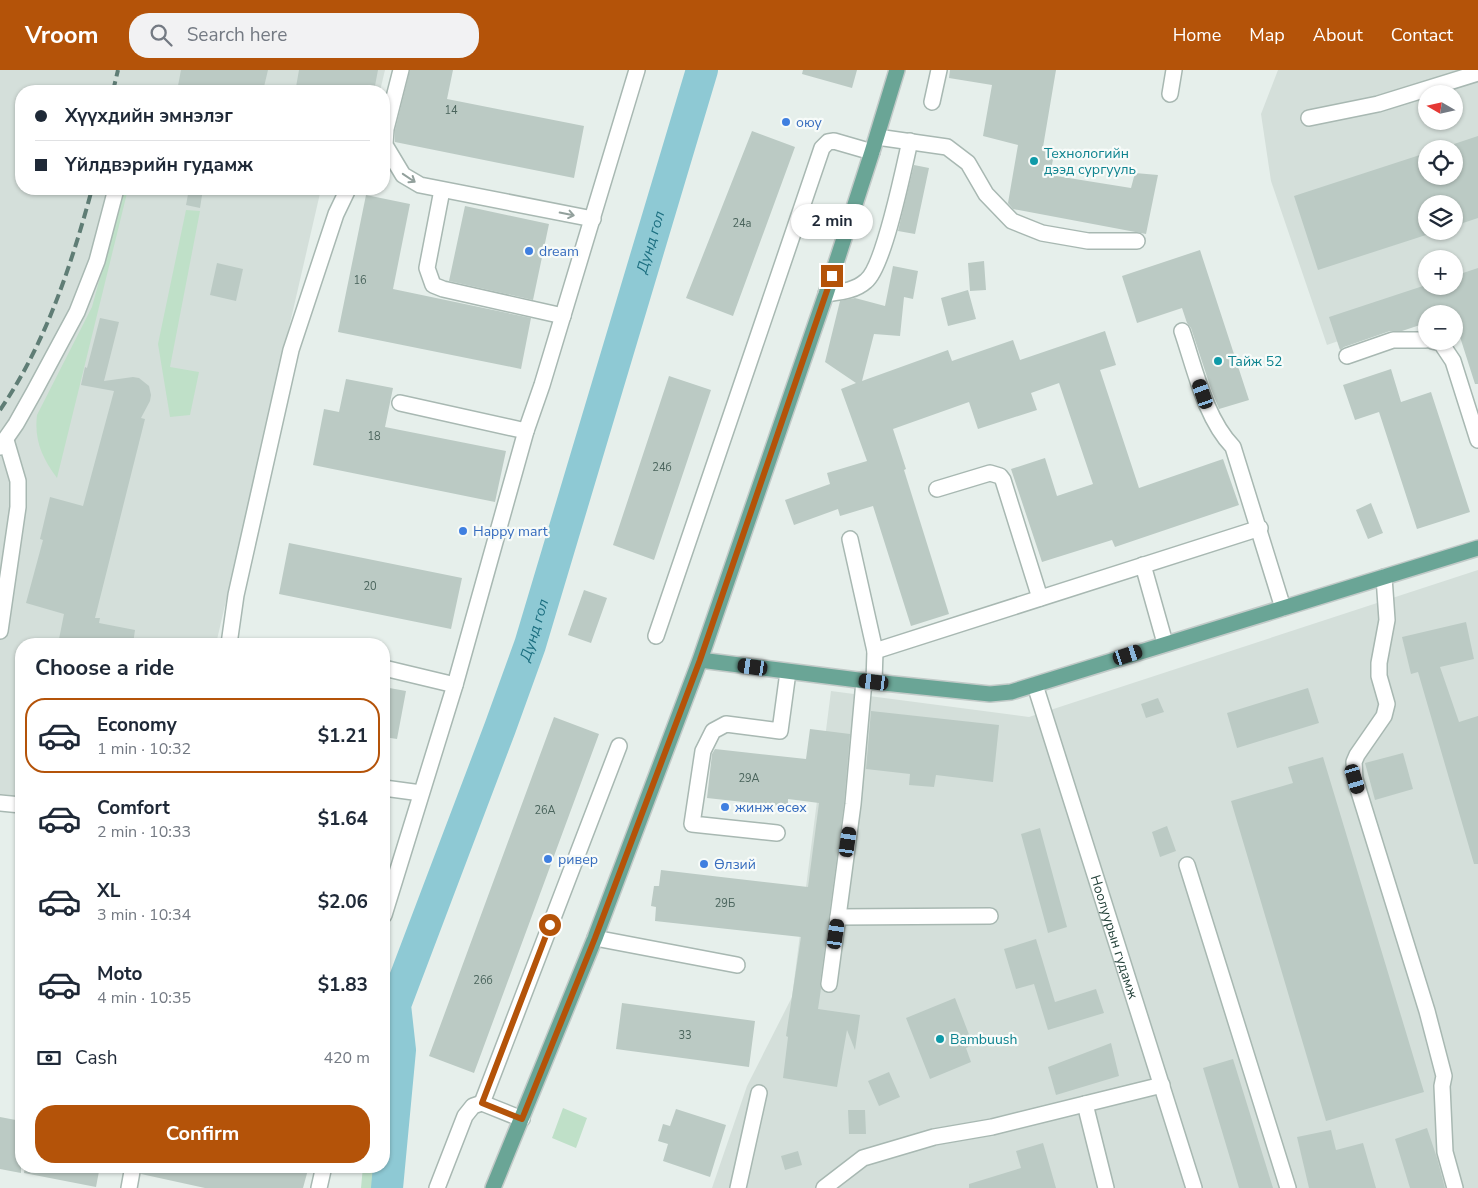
<!DOCTYPE html>
<html lang="en">
<head>
<meta charset="utf-8">
<style>
	:root { --surface:#fff; --page:#f2f2f3; --text:#1f2937; --muted:#747a83; --line:#e0e1e3; --accent:#b45309 }
	body { margin:0; font-family:"Nunito Sans",sans-serif; background:var(--page); color:var(--text); height:100vh; display:flex; flex-direction:column; font-size:19px; white-space:nowrap }
	* { box-sizing:border-box; margin:0 }
	p { font-size:16px; color:var(--muted) }
	.icon { flex:none; width:28px; height:28px; fill:none; stroke:currentColor; stroke-width:2; stroke-linecap:round; stroke-linejoin:round }
	.map { position:relative; flex:1; overflow:hidden }
	.panel { position:absolute; left:15px; top:568px; width:375px; height:535px; display:flex; flex-direction:column; background:var(--surface); border-radius:20px; box-shadow:0 1px 4px #0004 }
	.panel>* { flex:none }
	.banner { position:absolute; left:15px; top:15px; width:375px; height:110px; border-radius:20px; box-shadow:0 1px 4px #0004; display:grid; align-content:center; height:110px; padding:0 20px; background:var(--surface) }
	.needle { width:32px; rotate:279deg }
	.fabs { position:absolute; left:1418px; top:15px; display:grid; gap:10px }
	.fabs a { display:grid; place-items:center; width:45px; height:45px; border-radius:50%; background:var(--surface); box-shadow:0 1px 4px #0004; font-size:25px }
	.end { position:absolute; width:22px; height:22px; margin:-11px; border:6px solid #b45309; background:#fff; box-shadow:0 0 0 2px #fff }
	.from { border-radius:50% }
	.bubble { position:absolute; height:35px; border-radius:18px; background:var(--surface); box-shadow:0 1px 4px #0004; font-size:16px; font-weight:700; line-height:35px; text-align:center }
	.car { position:absolute; width:15px; height:30px; margin:-15px -8px; border-radius:6px; box-shadow:0 0 4px 1px #0007; background:linear-gradient(#222 24%,#8ab4d8 0 40%,#222 0 76%,#8ab4d8 0 86%,#222 0) }
	.banner b { display:flex; align-items:center; gap:18px; height:48px; font-size:19px }
	.banner b+b { border-top:1px solid var(--line) }
	.banner i { width:12px; height:12px; background:var(--text) }
	ul { padding:0; list-style:none }
	li { display:flex; align-items:center; gap:15px; height:75px; margin:0 10px 8px; padding:0 10px; border:2px solid transparent; border-radius:20px }
	li div { flex:1 }
	li b { display:block; font-size:19px }
	li em { font-style:normal; font-weight:700 }
	li.active { border-color:var(--accent) }
	li>.icon { width:45px; height:45px; stroke-width:1.5 }
	h2 { padding:0 20px; font-size:22px; line-height:60px }
	.pay { display:flex; align-items:center; gap:12px; height:55px; padding:0 20px; font-size:19px }
	.pay p { margin-inline-start:auto }
	.action { display:flex; gap:10px; margin-top:auto; padding:10px 20px }
	.action a { flex:1; height:58px; border-radius:20px; background:var(--accent); color:#fff; font-size:20px; font-weight:700; line-height:58px; text-align:center }
	header { display:flex; align-items:center; gap:30px; box-sizing:border-box; height:70px; padding:0 25px; background:var(--accent); color:#fff }
	header strong { font-size:24px }
	nav { display:flex; gap:28px; margin-inline-start:auto; font-size:18px }
	.search { width:350px; height:45px; background:var(--page); display:flex; align-items:center; gap:12px; box-sizing:border-box; padding:0 18px; border-radius:20px; color:var(--muted); font-size:19px }
	.map>svg:first-child { display:block }
</style>
</head>
<body>
<header>
<strong>Vroom</strong>
<div class="search"><svg class="icon" aria-label="search" viewBox="0 0 24 24"><circle cx="10" cy="10" r="6"/><path d="M15 15l6 6"/></svg>Search here</div>
<nav><a>Home</a><a>Map</a><a>About</a><a>Contact</a></nav>
</header>
<div class="map">
<svg width="1478" height="1118" viewBox="0 0 1478 1118">
	<rect width="100%" height="100%" fill="#e6efeb"/>
	<path fill="#d4dfda" fill-rule="evenodd" d="M0,0H385L380,21H21V119H321L216,574H21V726L0,724Z
		M1278,0H1478V222L1327,275L1271,111L1261,44ZM1426,24H1454V51H1426ZM1426,79H1454V106H1426ZM1426,134H1454V161H1426ZM1426,189H1454V216H1426Z
		M1478,500V1118H712L747,1016L792,927L831,621L1029,647Z"/>
	<path fill="#bfe0c8" d="M124,119H128L57,408C42,388 34,370 37,345L92,237Z
		M186,140L200,141L170,297L199,302L190,345L170,347L158,274Z
		M384,1004L391,1009L385,1056L387,1073L381,1118H361L363,1096H384Z
		M401,1029L405,1064L401,1118H393Z
		M563,1038L587,1048L576,1078L552,1068Z"/>
	<g fill="none" stroke-linecap="round" stroke-linejoin="round">
		<path stroke="#8ec9d4" stroke-width="32" id="s1" d="M387,1118L400,980L395,935L500,658L530,575L702,0"/>
	</g>
	<path fill="#bbcac4" d="M181,0H268L263,21H177Z
		M299,0H378L374,21H317L296,17Z
		M410,0H453L447,29L584,56L574,108L395,72V60Z
		M803,0H857L852,18L802,4Z
		M950,0H1056L1043,77L1055,79L1050,105L1131,118L1135,103L1158,105L1146,164L1013,139L1008,133L1018,75L983,66L992,15L949,8Z
		M752,61L795,77L733,246L686,228Z
		M1478,66V148L1454,156V134H1426V165L1318,200L1294,126L1426,83V106H1454V74Z
		M914,95L929,98L915,164L898,161Z
		M189,119H203L200,138L186,135Z
		M366,125L410,134L393,219L531,248L521,299L338,262Z
		M465,136L549,154L533,230L449,211Z
		M1200,180L1249,330L1219,339L1211,319L1191,258L1187,253L1182,238L1137,253L1122,206Z
		M984,191L986,220L970,221L968,193Z
		M217,193L243,199L236,231L210,225Z
		M893,196L918,201L913,229L904,227L900,266L874,264L862,311L948,280L952,291L1013,270L1020,290L1105,261L1116,295L1100,300L1139,418L1223,389L1239,435L1115,477L1112,470L1042,492L1011,399L1045,388L1057,426L1093,414L1059,313L1031,323L1037,340L978,359L969,332L893,359L906,399L904,400L949,544L911,556L873,436L840,446L838,439L794,455L785,430L830,414L827,403L867,391L841,319L856,313L825,292L840,231L855,228L885,236Z
		M1478,198V314H1475L1454,248V244H1426V253L1402,261H1390L1344,277L1340,280L1329,247L1423,216H1454V206Z
		M968,220L976,249L948,256L941,228Z
		M100,248L119,252L104,311L133,307L139,308L149,316L151,325L150,331L141,348L145,349L95,548H100L99,553L135,560L133,574H84L59,569L64,544L26,533L43,470L40,469L50,427L83,436L114,321L81,315L85,297L87,298Z
		M1391,299L1401,332L1431,322L1470,442L1417,459L1379,342L1355,350L1343,315Z
		M669,306L711,320L654,490L613,475Z
		M346,309L393,318L385,357L506,381L495,432L313,395L324,339L339,342Z
		M1371,433L1383,463L1368,469L1356,440Z
		M289,473L462,508L451,559L279,524Z
		M584,520L607,528L591,573L568,565Z
		M1466,552L1474,589L1440,597L1459,652L1478,646V794H1474L1418,602L1411,604L1402,567Z
		M384,617L406,621L397,669L384,667Z
		M1308,618L1319,653L1237,678L1227,643Z
		M1158,628L1164,642L1146,648L1141,634Z
		M871,641L999,655L993,712L936,705L934,717L909,715L910,704L866,699Z
		M554,647L599,664L474,1003L429,986Z
		M810,659L850,664L844,733L820,913L821,919L818,939L860,945L855,980L847,960L837,1017L783,1008L788,967L786,966L801,867L655,851L656,837L651,836L654,816H659L661,800L808,817L819,733L788,729V737L707,728L712,684L715,679L806,689Z
		M1403,683L1413,719L1375,730L1365,693Z
		M1323,687L1424,1022L1326,1051L1231,731L1293,713L1288,697Z
		M1167,756L1176,781L1160,787L1152,762Z
		M1040,758L1067,857L1048,863L1021,764Z
		M1036,869L1055,932L1096,919L1104,943L1048,960L1034,914L1016,919L1004,879Z
		M955,928L973,975L966,978L971,992L930,1009L906,948Z
		M622,933L755,951L749,997L616,979Z
		M1111,973L1119,1006L1056,1025L1048,997Z
		M1233,989L1273,1118H1239L1203,998Z
		M889,1002L900,1027L879,1036L868,1011Z
		M676,1039L726,1055L710,1107L663,1091L668,1074L658,1071L663,1054L670,1056Z
		M848,1040H865L866,1064H849Z
		M0,1047L21,1051V1103L0,1099Z
		M1427,1058L1437,1088L1445,1118H1410L1395,1069Z
		M1331,1060L1336,1080L1363,1073L1376,1118H1309L1297,1067Z
		M1043,1073L1056,1118H969V1114L1021,1098L1016,1081Z
		M798,1081L802,1095L785,1100L781,1086Z
		M25,1096H100L96,1117L24,1103Z
		M142,1096H309L303,1118H205L141,1104Z"/>
	<g fill="none" stroke-linecap="round" stroke-linejoin="round">
		<defs>
			<g id="minor">
				<path d="M401,0L386,59L385,75L403,105L420,115L593,149"/>
				<path d="M1170,24L1174,0"/>
				<path d="M932,32L939,0"/>
				<path d="M1309,48L1378,34L1478,3"/>
				<path d="M877,67L947,77L968,93L986,124L1012,151L1042,163L1088,171H1137"/>
				<path d="M442,120L427,198L433,215L443,219L563,246"/>
				<path d="M826,224C840,222 855,221 866,211C884,197 904,97 910,71"/>
				<path d="M1182,261C1195,299 1205,348 1233,377L1283,538"/>
				<path d="M1432,271L1441,273L1453,291L1478,370"/>
				<path d="M1347,286L1393,270H1426"/>
				<path d="M400,333L526,361"/>
				<path d="M0,377L16,354L34,322L77,242L97,191L116,119"/>
				<path d="M937,419L990,403L1000,406L1003,410L1040,528"/>
				<path d="M850,469L875,581L874,612"/>
				<path d="M1143,495L1165,573"/>
				<path d="M1384,507L1387,550L1379,593V606L1387,634L1384,646L1357,685L1354,692L1355,709L1427,941L1444,1006L1442,1016L1445,1082L1455,1118"/>
				<path d="M0,561L18,437V411L6,370"/>
				<path d="M656,566L822,78L828,72L834,71L872,82"/>
				<path d="M229,574L236,525L291,280L336,144L348,119"/>
				<path d="M875,581L1260,458"/>
				<path d="M384,598L455,615"/>
				<path id="s2" d="M1035,615L1194,1118"/>
				<path d="M384,718L421,723"/>
				<path d="M0,733L21,735"/>
				<path d="M777,763L692,754L703,681L713,661L726,654L780,661L788,602"/>
				<path d="M1187,795L1288,1118"/>
				<path d="M384,845L455,615L526,361L542,315L637,0"/>
				<path d="M838,847L990,846"/>
				<path d="M595,868L737,895"/>
				<path d="M829,914L853,734L864,611"/>
				<path d="M482,1033L619,676"/>
				<path d="M1085,1034L1106,1118"/>
				<path d="M129,1118L133,1096"/>
				<path d="M319,1118L324,1096"/>
				<path d="M437,1118L465,1046L473,1036L482,1033L522,1049"/>
				<path d="M738,1118L759,1023"/>
				<path d="M824,1118L863,1088L934,1067L992,1057L1162,1015"/>
			</g>
			<path id="major" d="M700,590L874,612L990,624L1011,622L1478,478
				M493,1118L595,868L700,590L826,224L872,82L897,0"/>
		</defs>
		<use href="#minor" stroke="#a8b8b2" stroke-width="18"/>
		<use href="#major" stroke="#c2cac8" stroke-width="18"/>
		<use href="#minor" stroke="#fff" stroke-width="15"/>
		<use href="#major" stroke="#6aa596" stroke-width="15"/>
		<path stroke="#5f7d75" stroke-width="4" stroke-dasharray="10 5" stroke-linecap="butt" d="M113,21L118,0
			M0,340C46,273 71,196 92,119"/>
	</g>
	<defs><path id="oneway-shaft" d="M-6 0H5M1.5-3L5.5 0L1.5 3" fill="none" stroke-width="1.6" stroke-linecap="round" stroke-linejoin="round" transform="scale(1.25)"/></defs>
	<g stroke="#92a09c">
		<use href="#oneway-shaft" transform="translate(409 108) rotate(34)"/>
		<use href="#oneway-shaft" transform="translate(567 144) rotate(11)"/>
	</g>
	<g fill="none" stroke-linecap="round" stroke-linejoin="round">
		<path stroke="#b45309" stroke-width="6" d="M550,855L482,1033L522,1049L595,868L700,590L832,206"/>
	</g>
	<g fill="#3f7fe0" stroke="#f7fbf9" stroke-width="2">
		<circle cx="786" cy="52" r="5"/>
		<circle cx="529" cy="181" r="5"/>
		<circle cx="463" cy="461" r="5"/>
		<circle cx="725" cy="737" r="5"/>
		<circle cx="548" cy="789" r="5"/>
		<circle cx="704" cy="794" r="5"/>
	</g>
	<g fill="#0f9aa8" stroke="#f7fbf9" stroke-width="2">
		<circle cx="1034" cy="91" r="5"/>
		<circle cx="1218" cy="291" r="5"/>
		<circle cx="940" cy="969" r="5"/>
	</g>
	<g text-anchor="middle" dominant-baseline="central" stroke-width="4.5" stroke-linejoin="round" paint-order="stroke">
		<g font-size="11" fill="#4a645c">
			<text x="451" y="40">14</text>
			<text x="742" y="153">24а</text>
			<text x="360" y="210">16</text>
			<text x="374" y="366">18</text>
			<text x="662" y="397">24б</text>
			<text x="370" y="516">20</text>
			<text x="749" y="708">29А</text>
			<text x="545" y="740">26А</text>
			<text x="725" y="833">29Б</text>
			<text x="483" y="910">26б</text>
			<text x="685" y="965">33</text>
		</g>
		<g font-size="14" fill="#366cbe" stroke="#f7fbf9" text-anchor="start">
			<text x="796" y="52">оюу</text>
			<text x="539" y="181">dream</text>
			<text x="473" y="461">Happy mart</text>
			<text x="735" y="737">жинж өсөх</text>
			<text x="558" y="789">ривер</text>
			<text x="714" y="794">Өлзий</text>
		</g>
		<g font-size="14" fill="#0d838f" stroke="#f7fbf9" text-anchor="start">
			<text x="1044" y="83">Технологийн<tspan x="1044" dy="16">дээд сургууль</tspan></text>
			<text x="1228" y="291">Тайж 52</text>
			<text x="950" y="969">Bambuush</text>
		</g>
		<g font-size="14" fill="#24423a" stroke="#f7fbf9">
			<text stroke="none"><textPath href="#s2" startOffset="264">Ноолуурын гудамж</textPath></text>
		</g>
		<g font-size="15" font-style="italic" fill="#1c6f80" stroke="#f7fbf9">
			<text stroke="none"><textPath href="#s1" startOffset="989">Дунд гол</textPath></text>
			<text stroke="none"><textPath href="#s1" startOffset="584">Дунд гол</textPath></text>
		</g>
	</g>
</svg>
<div class="fabs">
<a><svg class="needle" viewBox="-14 -14 28 28"><path d="M0-13l5 13h-10z" fill="#e53935"/><path d="M0 13l5-13h-10z" fill="#747a83"/></svg></a>
<a><svg class="icon" aria-label="locate" viewBox="0 0 24 24"><circle cx="12" cy="12" r="6"/><path d="M12 2v4M12 18v4M2 12h4M18 12h4"/></svg></a>
<a><svg class="icon" aria-label="layers" viewBox="0 0 24 24"><path d="M12 4l9 5-9 5-9-5zM3 14l9 5 9-5"/></svg></a>
<a>+</a>
<a>−</a>
</div>
<i class="end from" style="left:550px;top:855px"></i>
<i class="end" style="left:832px;top:206px"></i>
<div class="bubble" style="left:791px;top:134px;width:82px">2 min</div>
<i class="car" style="left:1203px;top:324px;rotate:341deg"></i>
<i class="car" style="left:1128px;top:585px;rotate:72deg"></i>
<i class="car" style="left:753px;top:597px;rotate:278deg"></i>
<i class="car" style="left:874px;top:612px;rotate:277deg"></i>
<i class="car" style="left:1355px;top:709px;rotate:163deg"></i>
<i class="car" style="left:848px;top:772px;rotate:8deg"></i>
<i class="car" style="left:836px;top:864px;rotate:8deg"></i>
<div class="banner">
<b><i class="from"></i>Хүүхдийн эмнэлэг</b>
<b><i></i>Yйлдвэрийн гудамж</b>
</div>
<section class="panel">
<h2>Choose a ride</h2>
<ul>
<li class="active"><svg class="icon" aria-label="car" viewBox="0 0 24 24"><path d="M5 17H2v-5l4-1 3-4h7l3 4 3 1v5h-3M9 17h6M6 11h13"/><circle cx="7" cy="17" r="2"/><circle cx="17" cy="17" r="2"/></svg><div><b>Economy</b><p>1 min · 10:32</p></div><em>$1.21</em></li>
<li><svg class="icon" aria-label="car" viewBox="0 0 24 24"><path d="M5 17H2v-5l4-1 3-4h7l3 4 3 1v5h-3M9 17h6M6 11h13"/><circle cx="7" cy="17" r="2"/><circle cx="17" cy="17" r="2"/></svg><div><b>Comfort</b><p>2 min · 10:33</p></div><em>$1.64</em></li>
<li><svg class="icon" aria-label="car" viewBox="0 0 24 24"><path d="M5 17H2v-5l4-1 3-4h7l3 4 3 1v5h-3M9 17h6M6 11h13"/><circle cx="7" cy="17" r="2"/><circle cx="17" cy="17" r="2"/></svg><div><b>XL</b><p>3 min · 10:34</p></div><em>$2.06</em></li>
<li><svg class="icon" aria-label="car" viewBox="0 0 24 24"><path d="M5 17H2v-5l4-1 3-4h7l3 4 3 1v5h-3M9 17h6M6 11h13"/><circle cx="7" cy="17" r="2"/><circle cx="17" cy="17" r="2"/></svg><div><b>Moto</b><p>4 min · 10:35</p></div><em>$1.83</em></li>
</ul>
<div class="pay"><svg class="icon" aria-label="cash" viewBox="0 0 24 24"><path d="M3 7h18v10H3z"/><circle cx="12" cy="12" r="2"/></svg>Cash<p>420 m</p></div>
<div class="action"><a>Confirm</a></div>
</section>
</div>
</body>
</html>
